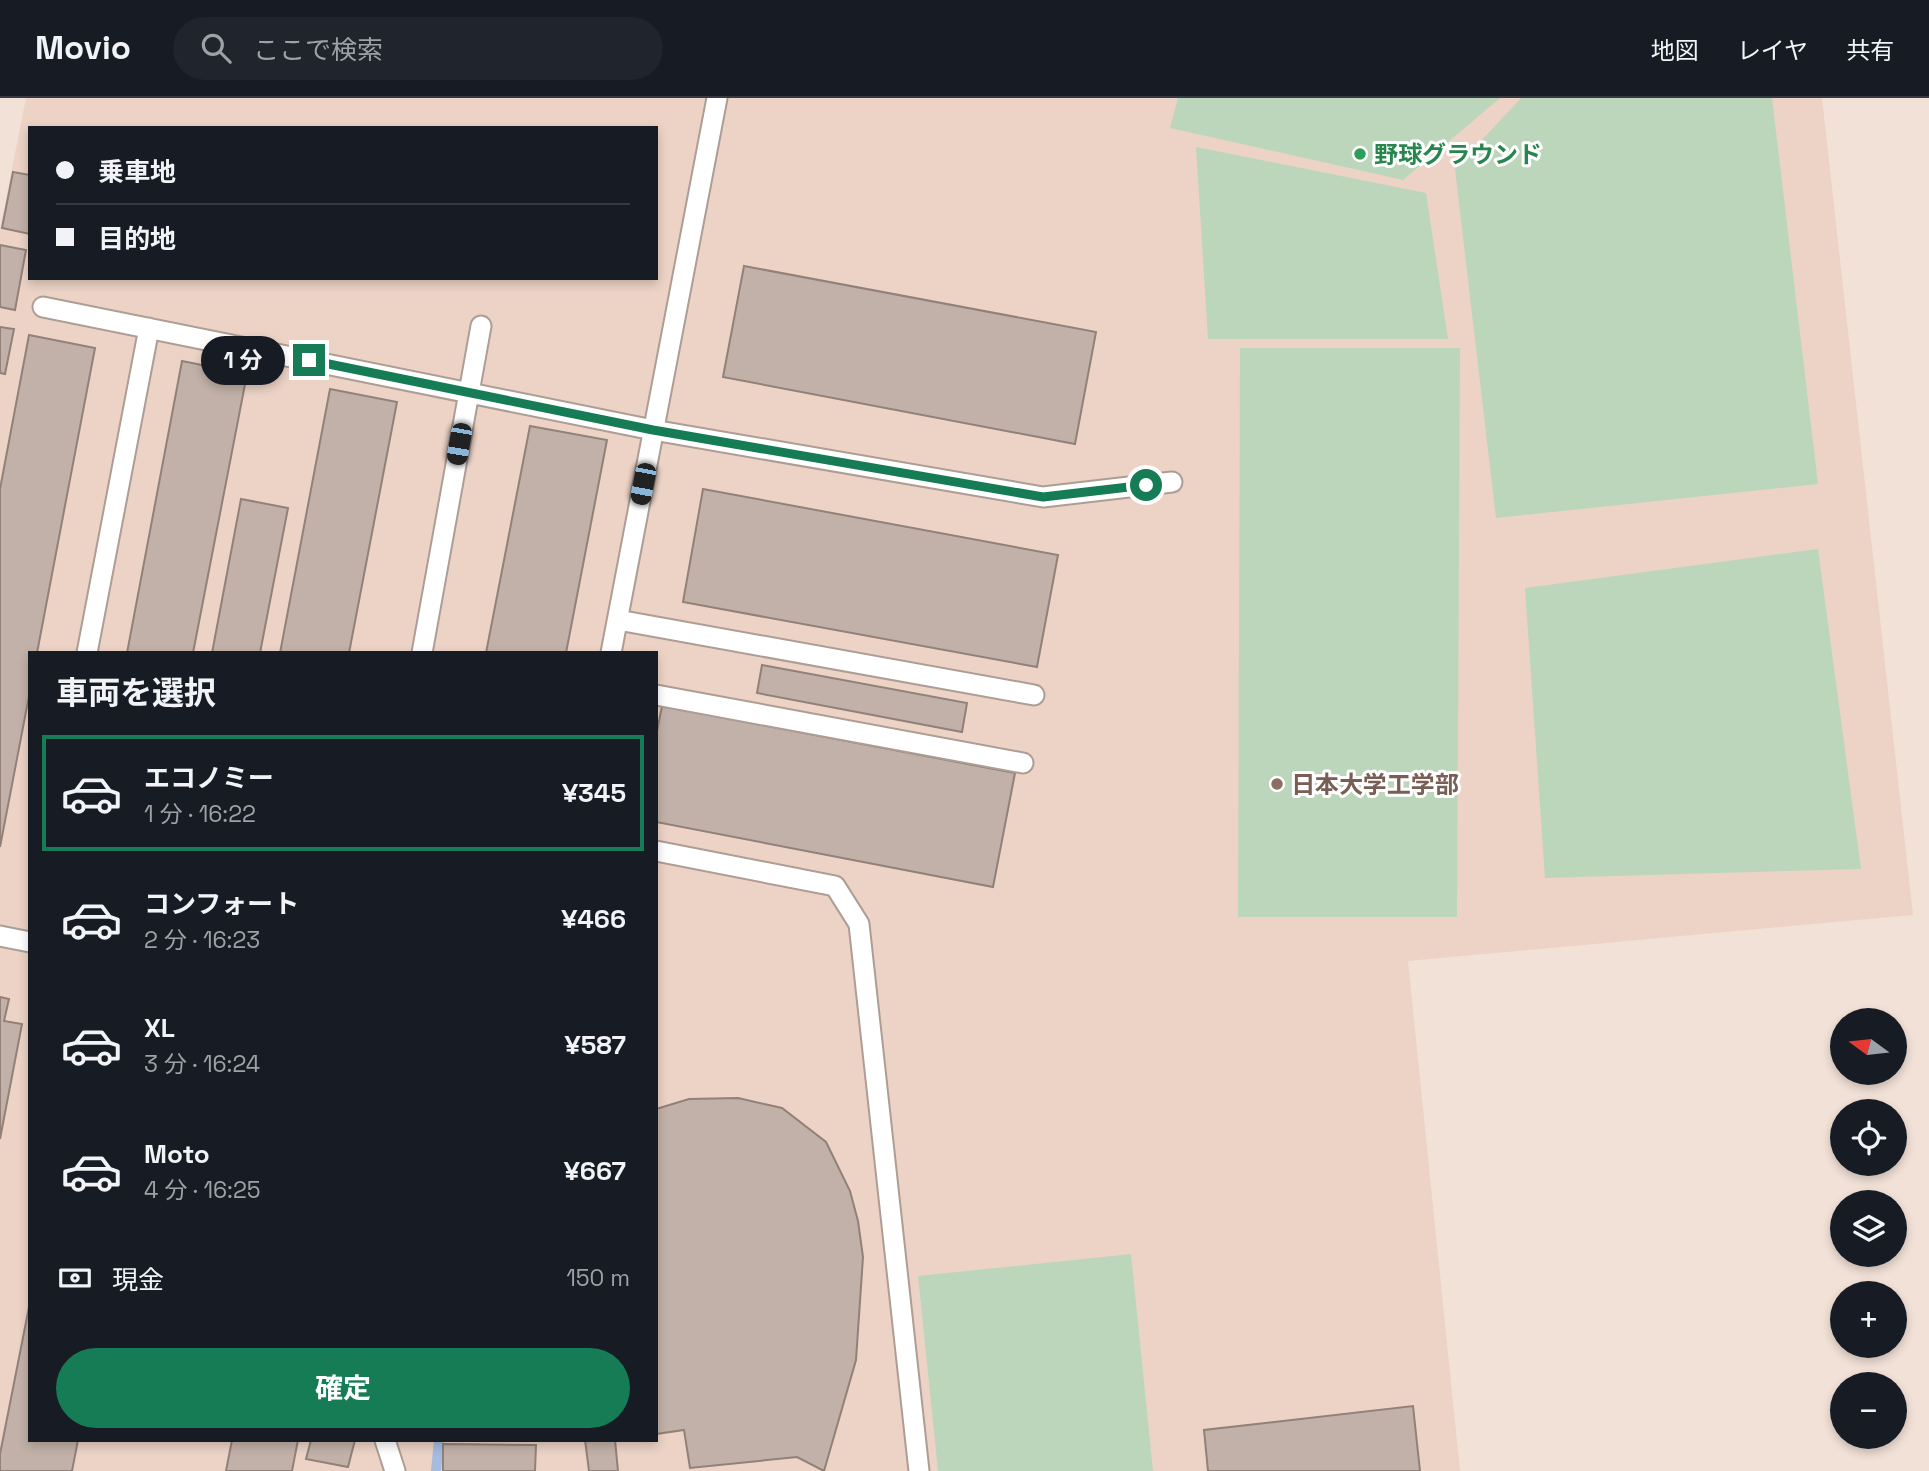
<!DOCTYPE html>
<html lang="ja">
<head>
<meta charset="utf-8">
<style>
	:root { --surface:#171b24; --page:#20242c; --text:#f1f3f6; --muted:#9ea1a6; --line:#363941; --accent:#157c55 }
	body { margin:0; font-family:"Space Grotesk","Noto Sans JP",sans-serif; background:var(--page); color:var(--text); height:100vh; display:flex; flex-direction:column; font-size:26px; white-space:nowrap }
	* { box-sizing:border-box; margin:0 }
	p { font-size:23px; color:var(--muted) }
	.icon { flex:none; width:38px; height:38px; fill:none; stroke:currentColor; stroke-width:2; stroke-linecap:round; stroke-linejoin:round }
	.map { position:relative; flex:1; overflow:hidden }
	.sheet { position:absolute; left:28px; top:553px; width:630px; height:791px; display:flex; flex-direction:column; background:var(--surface); border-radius:0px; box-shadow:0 4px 10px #0003 }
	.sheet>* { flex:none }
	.guide { position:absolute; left:28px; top:28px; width:630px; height:154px; border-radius:0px; box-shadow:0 4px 10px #0003; display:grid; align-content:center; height:154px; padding:0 28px; background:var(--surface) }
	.needle { width:46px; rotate:285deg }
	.buttons { position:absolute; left:1830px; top:910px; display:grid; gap:14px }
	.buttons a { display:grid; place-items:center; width:77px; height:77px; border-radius:50%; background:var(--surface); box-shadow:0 4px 10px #0003; font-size:35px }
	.end { position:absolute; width:32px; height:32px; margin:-16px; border:9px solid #157c55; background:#fff; box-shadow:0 0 0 4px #fff }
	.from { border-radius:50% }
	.bubble { position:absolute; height:49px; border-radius:24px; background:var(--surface); box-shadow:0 4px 10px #0003; font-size:23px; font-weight:700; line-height:49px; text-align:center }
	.car { position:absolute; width:21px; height:42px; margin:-21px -10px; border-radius:9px; box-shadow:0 0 5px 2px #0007; background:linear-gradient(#222 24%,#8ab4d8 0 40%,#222 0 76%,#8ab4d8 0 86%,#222 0) }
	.guide b { display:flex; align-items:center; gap:24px; height:66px; font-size:26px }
	.guide b+b { border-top:2px solid var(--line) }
	.guide i { width:18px; height:18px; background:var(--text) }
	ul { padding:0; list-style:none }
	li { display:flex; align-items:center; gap:21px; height:116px; margin:0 14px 10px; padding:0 14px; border:4px solid transparent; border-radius:0px }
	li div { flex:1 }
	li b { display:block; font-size:26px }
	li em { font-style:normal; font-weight:700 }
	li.on { border-color:var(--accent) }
	li>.icon { width:63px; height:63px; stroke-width:1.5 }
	h2 { padding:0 28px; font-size:32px; line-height:84px }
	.pay { display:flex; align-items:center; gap:18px; height:77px; padding:0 28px; font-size:26px }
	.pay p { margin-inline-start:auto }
	.action { display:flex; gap:14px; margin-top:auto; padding:14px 28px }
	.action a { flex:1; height:80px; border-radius:42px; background:var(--accent); color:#fff; font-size:28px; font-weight:700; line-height:80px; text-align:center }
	header { display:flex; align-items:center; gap:42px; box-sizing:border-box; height:98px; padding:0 35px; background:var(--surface); border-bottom:2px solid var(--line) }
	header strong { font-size:33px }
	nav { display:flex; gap:38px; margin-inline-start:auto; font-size:24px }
	.search { width:490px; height:63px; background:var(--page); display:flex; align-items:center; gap:18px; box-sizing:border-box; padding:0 24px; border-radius:38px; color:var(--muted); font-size:26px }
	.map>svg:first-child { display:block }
</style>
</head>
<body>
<header>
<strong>Movio</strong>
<div class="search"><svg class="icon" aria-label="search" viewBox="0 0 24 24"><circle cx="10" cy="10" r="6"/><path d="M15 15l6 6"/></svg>ここで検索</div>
<nav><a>地図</a><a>レイヤ</a><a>共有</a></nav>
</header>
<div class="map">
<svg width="1929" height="1373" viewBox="0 0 1929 1373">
	<rect width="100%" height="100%" fill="#f2e1d7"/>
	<path fill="#ecd3c6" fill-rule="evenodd" d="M26,0H1822L1913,817L1408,863L1460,1373H0V131ZM30,30H656V180H30ZM30,555H656V1342H30Z"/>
	<path fill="#bcd6bc" d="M1178,0H1500L1403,82L1170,30Z
		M1521,0H1772L1818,386L1496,420L1455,71Z
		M1196,49L1426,95L1448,241H1208Z
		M1240,250H1460L1457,819H1238Z
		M1818,451L1861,771L1545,780L1525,490Z
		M1131,1156L1153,1373H938L918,1178Z"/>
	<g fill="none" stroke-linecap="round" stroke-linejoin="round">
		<path stroke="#a5bcdf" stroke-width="10" d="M436,1373L439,1342"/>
	</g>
	<path fill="#c2b1a8" stroke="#918178" stroke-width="2" d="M13,74L30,77V136L2,130Z
		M0,147L26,152L15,212L0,209Z
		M744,168L1096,234L1075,346L723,279Z
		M0,229L14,231L5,276L0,275Z
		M29,237L95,250L37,555H30V593L0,749V391Z
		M182,263L247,276L193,555H127Z
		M330,291L397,304L349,555H280Z
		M530,328L607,342L566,555H486Z
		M703,391L1058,457L1037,569L683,504Z
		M241,401L288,410L260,555H212Z
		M762,567L967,605L962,634L757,595Z
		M662,608L1015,675L993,789L656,724V638Z
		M0,899L9,901L4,923L22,926L0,1041Z
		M738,1000L782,1010L826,1044L850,1093L858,1123L863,1159L856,1262L824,1373L797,1359L690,1370L684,1332L656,1336V1011L689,1001Z
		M30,1204V1342H78L72,1373H0V1356Z
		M1413,1308L1420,1373H1208L1204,1332Z
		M232,1342H298L292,1373H226Z
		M311,1342H355L348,1369L306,1361Z
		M585,1342H615L618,1373H589Z
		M443,1346L536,1347L535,1373H443Z"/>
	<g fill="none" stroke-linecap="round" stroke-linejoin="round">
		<defs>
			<path id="lane" d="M43,209L653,332L1043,399L1172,384
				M618,522L1034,597
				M87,555L149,230
				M422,555L481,228
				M611,555L717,0
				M656,597L1023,665
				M656,753L835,788L859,826L919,1373
				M0,838L30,844
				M385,1342L395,1373"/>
		</defs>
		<use href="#lane" stroke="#ad9d94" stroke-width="23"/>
		<use href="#lane" stroke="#fff" stroke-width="19"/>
	</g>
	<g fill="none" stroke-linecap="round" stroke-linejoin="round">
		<path stroke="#157c55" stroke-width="9" d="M309,262L653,332L1043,399L1146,387"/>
	</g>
	<circle fill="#2e9e5b" stroke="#fff" stroke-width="2.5" cx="1360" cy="56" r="7"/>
	<circle fill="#8d6e63" stroke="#fff" stroke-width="2.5" cx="1277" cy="686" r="7"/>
	<g text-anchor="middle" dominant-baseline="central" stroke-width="6" stroke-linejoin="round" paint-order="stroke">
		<g font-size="24" font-weight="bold" fill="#27864d" stroke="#fff" text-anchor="start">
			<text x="1374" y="56">野球グラウンド</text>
		</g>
		<g font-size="24" font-weight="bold" fill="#785e54" stroke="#fff" text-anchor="start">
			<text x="1291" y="686">日本大学工学部</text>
		</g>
	</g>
</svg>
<div class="buttons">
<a><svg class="needle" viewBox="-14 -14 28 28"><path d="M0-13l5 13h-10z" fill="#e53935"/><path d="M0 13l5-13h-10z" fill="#9ea1a6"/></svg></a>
<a><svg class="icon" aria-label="locate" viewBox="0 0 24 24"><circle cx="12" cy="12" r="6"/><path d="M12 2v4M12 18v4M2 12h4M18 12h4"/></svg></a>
<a><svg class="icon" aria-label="layers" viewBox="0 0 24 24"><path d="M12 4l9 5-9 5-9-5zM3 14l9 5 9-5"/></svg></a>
<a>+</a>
<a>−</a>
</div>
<i class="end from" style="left:1146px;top:387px"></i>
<i class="end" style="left:309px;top:262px"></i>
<div class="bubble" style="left:201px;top:238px;width:84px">1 分</div>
<i class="car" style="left:459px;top:346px;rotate:190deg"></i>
<i class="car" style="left:643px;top:386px;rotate:191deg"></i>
<div class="guide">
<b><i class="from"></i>乗車地</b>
<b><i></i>目的地</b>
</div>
<section class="sheet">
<h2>車両を選択</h2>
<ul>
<li class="on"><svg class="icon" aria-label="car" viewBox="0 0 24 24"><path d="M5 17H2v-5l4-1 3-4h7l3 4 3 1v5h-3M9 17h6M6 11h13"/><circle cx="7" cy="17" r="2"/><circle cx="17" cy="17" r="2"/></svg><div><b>エコノミー</b><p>1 分 · 16:22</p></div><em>¥345</em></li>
<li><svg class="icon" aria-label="car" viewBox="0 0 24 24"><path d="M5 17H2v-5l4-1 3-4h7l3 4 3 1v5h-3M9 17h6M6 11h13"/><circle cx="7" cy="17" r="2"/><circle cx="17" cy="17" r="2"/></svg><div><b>コンフォート</b><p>2 分 · 16:23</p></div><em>¥466</em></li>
<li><svg class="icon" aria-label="car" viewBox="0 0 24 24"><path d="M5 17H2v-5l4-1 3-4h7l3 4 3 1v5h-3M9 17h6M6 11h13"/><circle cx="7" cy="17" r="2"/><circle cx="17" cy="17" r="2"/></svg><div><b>XL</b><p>3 分 · 16:24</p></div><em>¥587</em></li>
<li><svg class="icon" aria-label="car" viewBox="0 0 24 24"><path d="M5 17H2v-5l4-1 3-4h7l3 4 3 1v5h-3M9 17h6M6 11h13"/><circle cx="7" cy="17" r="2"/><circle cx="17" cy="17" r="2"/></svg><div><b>Moto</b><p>4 分 · 16:25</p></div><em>¥667</em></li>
</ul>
<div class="pay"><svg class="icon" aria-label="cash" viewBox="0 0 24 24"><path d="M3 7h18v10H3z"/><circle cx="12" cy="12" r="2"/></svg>現金<p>150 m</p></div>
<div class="action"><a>確定</a></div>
</section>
</div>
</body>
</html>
